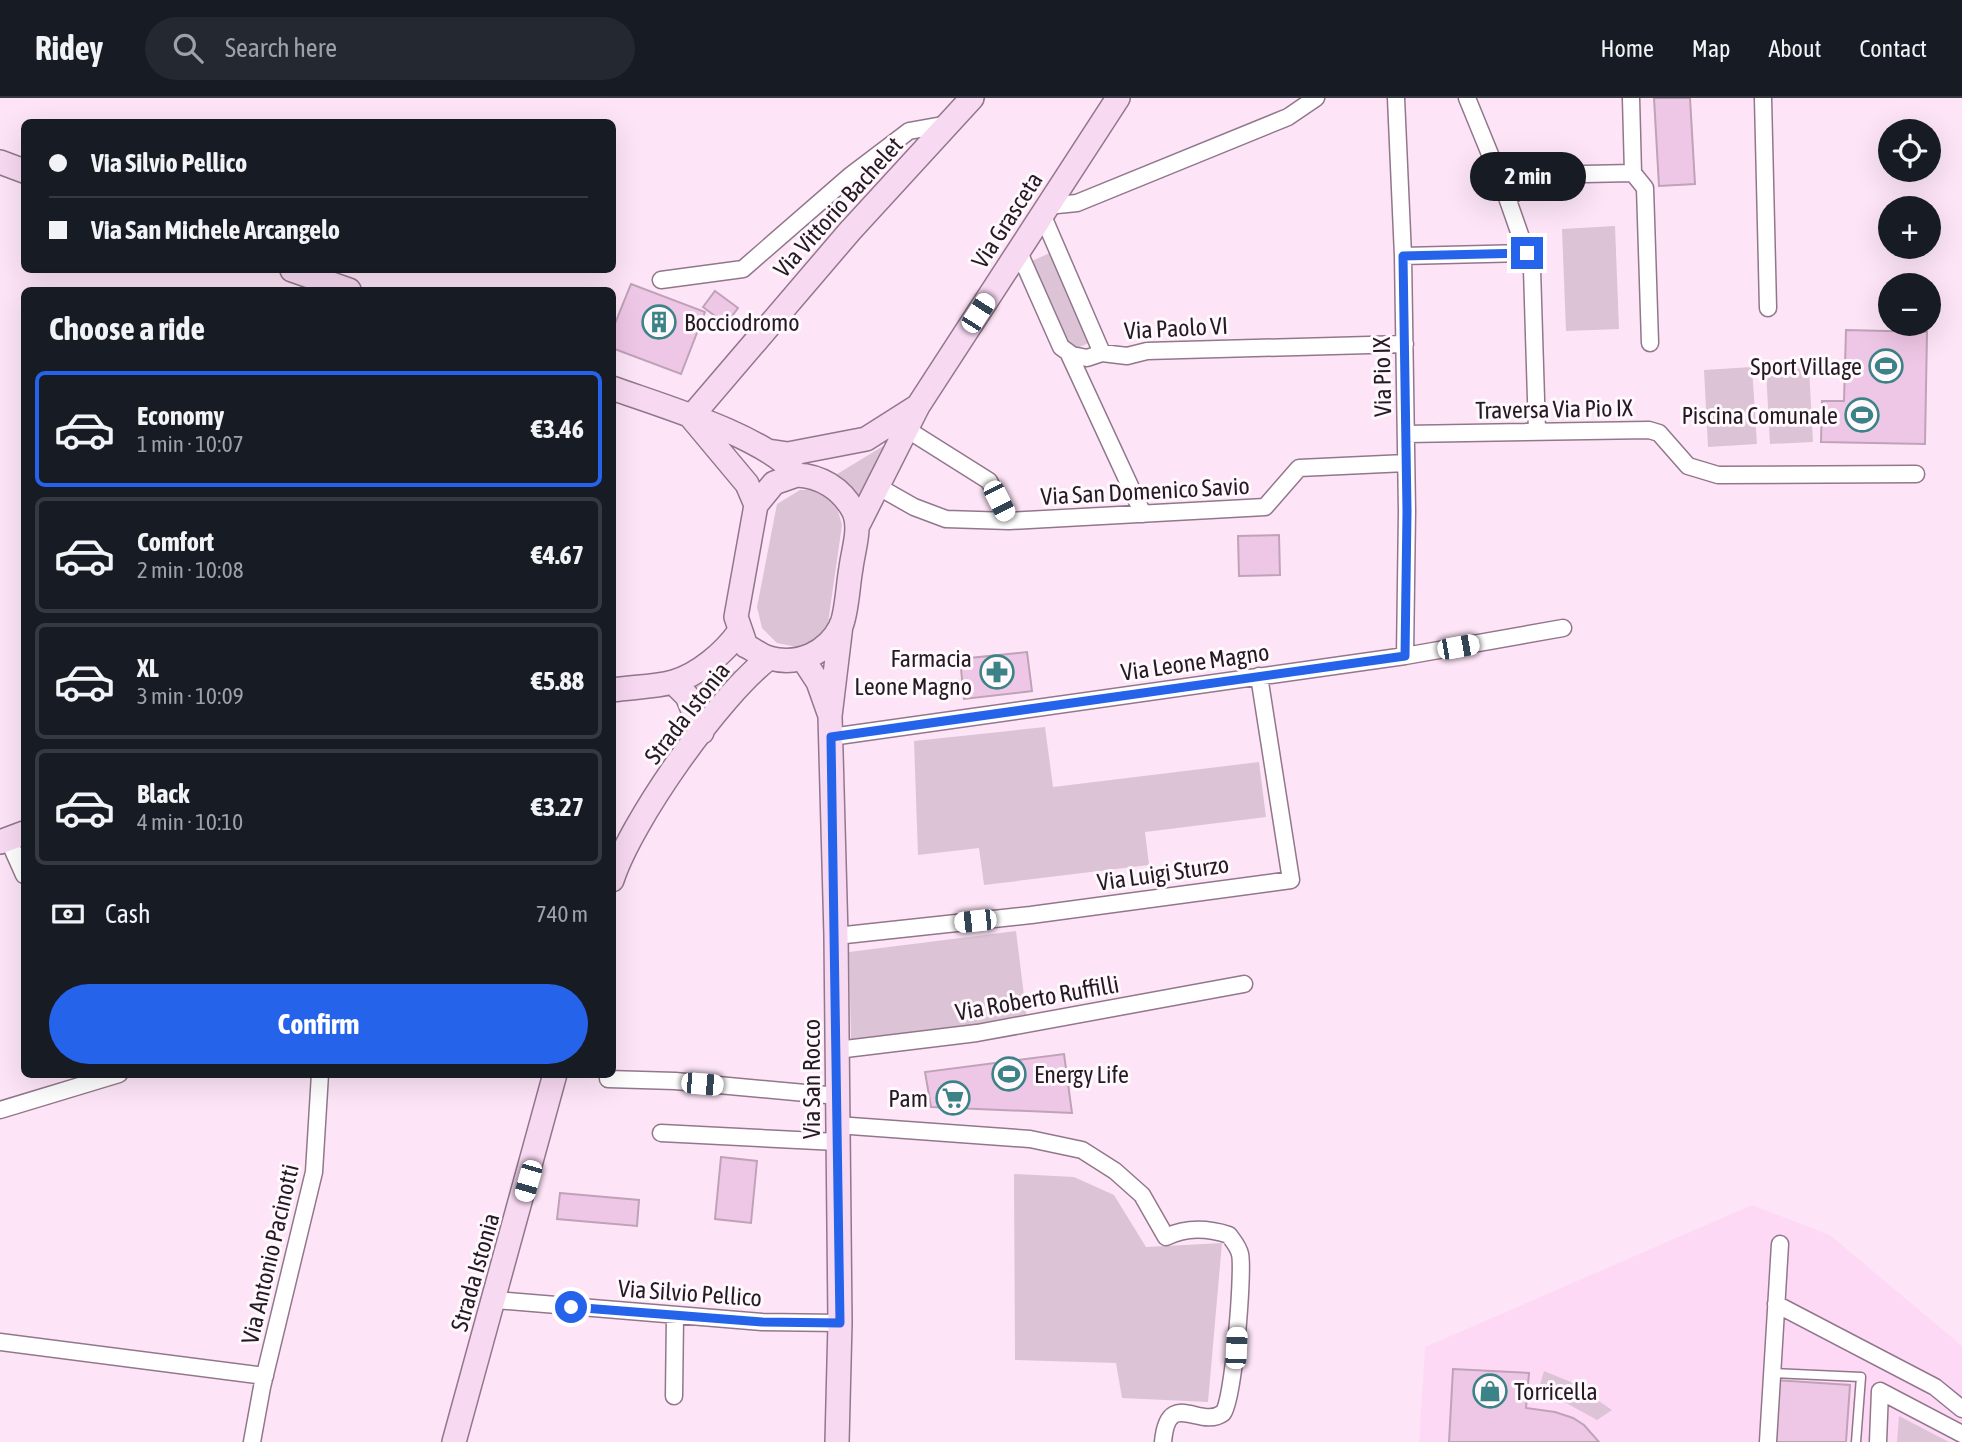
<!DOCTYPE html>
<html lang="en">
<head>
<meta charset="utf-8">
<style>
	:root { --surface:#171b24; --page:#242831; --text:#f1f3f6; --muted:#9ea1a6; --line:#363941; --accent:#2563eb }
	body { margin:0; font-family:"Asap Condensed",sans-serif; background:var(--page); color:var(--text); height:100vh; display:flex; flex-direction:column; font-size:26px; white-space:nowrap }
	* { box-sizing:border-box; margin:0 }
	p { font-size:23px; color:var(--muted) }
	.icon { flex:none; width:38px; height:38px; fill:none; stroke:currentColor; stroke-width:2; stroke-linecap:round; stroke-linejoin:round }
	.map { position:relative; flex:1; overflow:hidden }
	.side { position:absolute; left:21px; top:189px; width:595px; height:791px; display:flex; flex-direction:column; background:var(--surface); border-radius:10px; box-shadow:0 7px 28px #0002 }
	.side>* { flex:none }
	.guide { position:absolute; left:21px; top:21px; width:595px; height:154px; border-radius:10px; box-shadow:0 7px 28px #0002; display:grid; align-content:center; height:154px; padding:0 28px; background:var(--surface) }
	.controls { position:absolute; left:1878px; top:21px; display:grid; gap:14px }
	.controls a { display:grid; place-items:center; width:63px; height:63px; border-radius:50%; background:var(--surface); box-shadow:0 7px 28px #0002; font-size:35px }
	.end { position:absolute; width:32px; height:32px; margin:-16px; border:9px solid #2563eb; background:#fff; box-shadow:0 0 0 4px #fff }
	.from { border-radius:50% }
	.bubble { position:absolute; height:49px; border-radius:24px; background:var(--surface); box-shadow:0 7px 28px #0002; font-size:23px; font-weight:700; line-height:49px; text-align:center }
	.car { position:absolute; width:21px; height:42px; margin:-21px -10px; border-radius:9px; box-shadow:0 0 5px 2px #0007; background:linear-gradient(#fff 24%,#345 0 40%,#fff 0 76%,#345 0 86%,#fff 0) }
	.guide b { display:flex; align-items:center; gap:24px; height:66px; font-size:26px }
	.guide b+b { border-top:2px solid var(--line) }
	.guide i { width:18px; height:18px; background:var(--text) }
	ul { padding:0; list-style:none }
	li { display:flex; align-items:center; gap:21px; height:116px; margin:0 14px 10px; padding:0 14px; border:4px solid var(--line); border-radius:10px }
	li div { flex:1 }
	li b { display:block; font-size:26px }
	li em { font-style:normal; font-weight:700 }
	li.active { border-color:var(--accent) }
	li>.icon { width:63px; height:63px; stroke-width:1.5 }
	h2 { padding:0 28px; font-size:32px; line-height:84px }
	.pay { display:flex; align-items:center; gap:18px; height:77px; padding:0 28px; font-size:26px }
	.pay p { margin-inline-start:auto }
	.button { display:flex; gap:14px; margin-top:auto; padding:14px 28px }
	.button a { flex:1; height:80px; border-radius:42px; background:var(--accent); color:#fff; font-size:28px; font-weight:700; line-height:80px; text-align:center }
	header { display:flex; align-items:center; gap:42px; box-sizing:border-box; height:98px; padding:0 35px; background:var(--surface); border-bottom:2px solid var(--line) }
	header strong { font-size:33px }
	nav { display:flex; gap:38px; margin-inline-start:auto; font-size:24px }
	.search { width:490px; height:63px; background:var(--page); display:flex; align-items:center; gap:18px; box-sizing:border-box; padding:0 24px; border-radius:38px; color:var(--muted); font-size:26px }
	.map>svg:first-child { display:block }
</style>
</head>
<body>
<header>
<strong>Ridey</strong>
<div class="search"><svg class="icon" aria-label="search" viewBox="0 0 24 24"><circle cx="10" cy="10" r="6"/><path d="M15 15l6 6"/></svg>Search here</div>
<nav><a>Home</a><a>Map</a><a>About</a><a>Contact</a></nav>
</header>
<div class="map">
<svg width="1962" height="1344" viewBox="0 0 1962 1344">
	<rect width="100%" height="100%" fill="#fde5f7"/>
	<path fill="#fdd9f5" d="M1752,1107L1830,1137L1962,1248V1344H1419L1425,1249Z"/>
	<path fill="#dcc4d6" d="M1615,128L1619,231L1566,233L1562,131Z
		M1054,153L1091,244L1068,254L1030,164Z
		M1752,269L1757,346L1708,349L1704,272Z
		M1809,270L1813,344L1770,346L1766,272Z
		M893,342L862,406L834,378Z
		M800,392H814L836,406L842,427L828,525L816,541L797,549L777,545L762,530L757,509L777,406Z
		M737,572L706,619L690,591Z
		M1045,629L1053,689L1259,664L1266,719L1145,734L1149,767L984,787L979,750L918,757L914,643Z
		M1016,833L1027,922L851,942L849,854Z
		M1014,1076L1074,1079L1114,1097L1146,1149L1222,1145L1208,1304L1122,1300L1116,1265L1015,1262Z
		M1544,1273L1571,1284L1612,1312L1597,1322L1539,1290Z
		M1899,1318L1949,1344H1897Z"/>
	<path fill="#efc7e6" stroke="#bfa2b8" stroke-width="2" d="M1654,0H1690L1695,86L1659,88Z
		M631,186L705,214L681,276L612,250V233Z
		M715,193L738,210L726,226L703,209Z
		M1846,232L1927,234L1925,346L1821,344L1822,303H1844Z
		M1279,437L1280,477L1239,478L1238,438Z
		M1027,554L1032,593L964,601L960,561Z
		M1064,956L1072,1015L931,1009L925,974Z
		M721,1059L757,1063L751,1125L715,1121Z
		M560,1095L639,1102L637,1128L557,1121Z
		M1453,1271L1529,1275L1526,1310L1555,1314L1573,1320L1584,1327L1599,1344H1449Z
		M1776,1282L1850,1287L1846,1344H1772Z"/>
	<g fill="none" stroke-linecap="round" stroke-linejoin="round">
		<defs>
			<path id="lane" d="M1772,1275L1861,1279L1856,1344"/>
			<path id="street" d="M1396,0L1403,158L1407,413L1405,558
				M1467,0L1503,88L1532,171L1537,334
				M1631,0L1633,75L1645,90L1650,245
				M1763,0L1768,210
				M1508,101L1536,77L1633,75
				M1047,108L1077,105L1288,19L1316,0
				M1042,116L1102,255
				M1018,152L1061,249L1072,257L1087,260L1102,255L1127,258L1147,253L1405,246
				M1403,158L1527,155
				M661,182L743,171L851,77L909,33L948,26
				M1068,254L1143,416
				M908,332L989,383L1009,423L1265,409L1299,370L1406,365
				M1406,336L1649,332L1659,335L1688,368L1718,377L1916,376
				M877,388L914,409L946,421L1009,423
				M831,639L1405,558L1563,530
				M8,741L24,777
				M836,838L1031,817L1291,782L1259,578
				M837,952L977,935L1244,886
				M608,981L675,983L838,998
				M0,1012L119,976
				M837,1027L1030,1041L1082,1052L1115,1073L1142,1097L1166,1139C1187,1129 1207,1130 1229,1137C1233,1143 1238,1148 1240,1156C1244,1172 1233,1307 1223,1315C1200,1332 1168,1289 1163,1344
				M661,1035L837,1044
				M495,1202L762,1224L840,1225
				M1776,1206L1935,1289L1962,1311
				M0,1244L265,1278
				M674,1298L675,1217
				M252,1344L262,1289L314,1074L320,976
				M1768,1344L1780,1146
				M1878,1344L1880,1293L1962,1336"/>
			<path id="secondary" d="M0,64L24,73
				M292,172L349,192
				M612,290C662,308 765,338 797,377C820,378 841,390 853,412C862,429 853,452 851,470C848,485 847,515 841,528C827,555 799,568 769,560C761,558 753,551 746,548L736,519L756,407L774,385L797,377
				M691,319L850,133L972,0
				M691,319L747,386L756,407
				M768,353L788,356L866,341L918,308
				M857,429L918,308L1118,0
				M803,561L818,584L829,615
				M673,584L687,598L702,634
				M612,592C632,589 654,589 673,584C698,577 724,555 739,534
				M0,744L24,735
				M612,782C631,723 719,598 769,560
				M454,1344L555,976
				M837,1344L840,1225L836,838L830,618L841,527"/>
		</defs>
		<use href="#lane" stroke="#92778c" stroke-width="11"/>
		<use href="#street" stroke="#92778c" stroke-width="19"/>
		<use href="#secondary" stroke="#92778c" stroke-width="26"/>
		<use href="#lane" stroke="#fff" stroke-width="8"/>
		<use href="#street" stroke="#fff" stroke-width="16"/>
		<use href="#secondary" stroke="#f8d9f2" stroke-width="23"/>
	</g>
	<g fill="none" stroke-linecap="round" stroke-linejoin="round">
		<path stroke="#2563eb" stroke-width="9" d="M571,1209L762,1224L840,1225L831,639L1405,558L1407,413L1403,158L1527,155"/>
	</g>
	<defs>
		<symbol id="building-ring" viewBox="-11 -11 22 22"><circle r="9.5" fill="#fff8fd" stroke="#3b8386" stroke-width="1.5"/><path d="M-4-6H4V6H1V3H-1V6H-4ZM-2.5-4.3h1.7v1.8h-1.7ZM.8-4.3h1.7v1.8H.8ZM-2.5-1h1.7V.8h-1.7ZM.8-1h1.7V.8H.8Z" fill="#3b8386"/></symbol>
		<symbol id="stadium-ring" viewBox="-11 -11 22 22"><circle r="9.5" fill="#fff8fd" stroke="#3b8386" stroke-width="1.5"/><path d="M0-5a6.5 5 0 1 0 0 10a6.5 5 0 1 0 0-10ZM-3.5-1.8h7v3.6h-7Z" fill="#3b8386"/></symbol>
		<symbol id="pharmacy-ring" viewBox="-11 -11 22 22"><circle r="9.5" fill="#fff8fd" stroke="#3b8386" stroke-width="1.5"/><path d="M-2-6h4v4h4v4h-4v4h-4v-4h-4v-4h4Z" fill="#3b8386"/></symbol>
		<symbol id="supermarket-ring" viewBox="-11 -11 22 22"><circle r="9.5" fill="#fff8fd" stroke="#3b8386" stroke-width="1.5"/><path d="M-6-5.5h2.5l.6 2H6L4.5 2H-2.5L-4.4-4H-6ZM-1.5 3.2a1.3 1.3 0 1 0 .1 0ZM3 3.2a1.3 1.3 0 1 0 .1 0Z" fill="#3b8386"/></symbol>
		<symbol id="shop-ring" viewBox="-11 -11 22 22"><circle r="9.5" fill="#fff8fd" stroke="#3b8386" stroke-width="1.5"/><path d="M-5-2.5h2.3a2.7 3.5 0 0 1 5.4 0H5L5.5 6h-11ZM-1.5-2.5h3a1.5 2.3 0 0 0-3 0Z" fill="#3b8386"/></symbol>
	</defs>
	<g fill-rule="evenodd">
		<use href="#building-ring" x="640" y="205" width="38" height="38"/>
		<use href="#stadium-ring" x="1867" y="249" width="38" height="38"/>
		<use href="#stadium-ring" x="1843" y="298" width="38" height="38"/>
		<use href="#pharmacy-ring" x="978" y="555" width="38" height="38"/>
		<use href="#stadium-ring" x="990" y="957" width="38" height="38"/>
		<use href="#supermarket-ring" x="934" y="981" width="38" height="38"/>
		<use href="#shop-ring" x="1471" y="1274" width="38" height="38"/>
	</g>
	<g text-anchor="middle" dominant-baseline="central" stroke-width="6" stroke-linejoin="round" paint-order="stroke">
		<g font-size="24" fill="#241a22" stroke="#fff8fd">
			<text transform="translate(838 109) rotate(-48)">Via Vittorio Bachelet</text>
			<text transform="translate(1007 122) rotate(-57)">Via Grasceta</text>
			<text transform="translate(1176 230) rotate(-3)">Via Paolo VI</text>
			<text transform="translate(1382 279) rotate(-91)">Via Pio IX</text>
			<text transform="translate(1554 311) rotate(-1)">Traversa Via Pio IX</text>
			<text transform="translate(1145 393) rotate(-3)">Via San Domenico Savio</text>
			<text transform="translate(1195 564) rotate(-8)">Via Leone Magno</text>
			<text transform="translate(687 615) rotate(-52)">Strada Istonia</text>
			<text transform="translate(1163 775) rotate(-8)">Via Luigi Sturzo</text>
			<text transform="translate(1037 900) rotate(-10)">Via Roberto Ruffilli</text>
			<text transform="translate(811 981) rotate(-90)">Via San Rocco</text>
			<text transform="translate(270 1156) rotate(-77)">Via Antonio Pacinotti</text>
			<text transform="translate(475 1174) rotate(-74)">Strada Istonia</text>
			<text transform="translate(690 1195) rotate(4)">Via Silvio Pellico</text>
		</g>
		<g font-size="24" fill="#241a22" stroke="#fff8fd" text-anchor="end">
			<text x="684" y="224" text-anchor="start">Bocciodromo</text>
			<text x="1862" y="268">Sport Village</text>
			<text x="1838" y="317">Piscina Comunale</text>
			<text x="972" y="560">Farmacia<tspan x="972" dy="28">Leone Magno</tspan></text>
			<text x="1034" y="976" text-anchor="start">Energy Life</text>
			<text x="928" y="1000">Pam</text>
			<text x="1514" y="1293" text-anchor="start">Torricella</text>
		</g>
	</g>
</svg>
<div class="controls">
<a><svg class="icon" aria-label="locate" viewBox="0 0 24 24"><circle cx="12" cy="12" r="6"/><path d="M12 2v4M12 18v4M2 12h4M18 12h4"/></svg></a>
<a>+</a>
<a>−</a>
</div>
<i class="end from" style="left:571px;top:1209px"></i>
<i class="end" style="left:1527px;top:155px"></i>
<div class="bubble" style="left:1470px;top:54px;width:116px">2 min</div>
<i class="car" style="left:978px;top:215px;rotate:33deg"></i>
<i class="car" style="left:999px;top:403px;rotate:153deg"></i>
<i class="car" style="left:1458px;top:549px;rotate:80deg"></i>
<i class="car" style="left:975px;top:823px;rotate:264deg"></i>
<i class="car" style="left:702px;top:986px;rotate:95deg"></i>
<i class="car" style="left:528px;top:1083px;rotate:196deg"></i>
<i class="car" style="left:1236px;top:1250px;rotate:3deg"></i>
<div class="guide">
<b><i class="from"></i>Via Silvio Pellico</b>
<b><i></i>Via San Michele Arcangelo</b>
</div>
<section class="side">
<h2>Choose a ride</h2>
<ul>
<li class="active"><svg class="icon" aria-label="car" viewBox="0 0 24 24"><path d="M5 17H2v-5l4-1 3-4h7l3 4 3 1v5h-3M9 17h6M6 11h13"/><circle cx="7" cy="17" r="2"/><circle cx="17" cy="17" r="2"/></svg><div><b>Economy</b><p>1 min · 10:07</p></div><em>€3.46</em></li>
<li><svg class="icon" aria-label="car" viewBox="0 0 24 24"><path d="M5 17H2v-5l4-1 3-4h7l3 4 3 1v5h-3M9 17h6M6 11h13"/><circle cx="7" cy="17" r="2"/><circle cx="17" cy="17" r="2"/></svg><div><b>Comfort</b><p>2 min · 10:08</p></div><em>€4.67</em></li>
<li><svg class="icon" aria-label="car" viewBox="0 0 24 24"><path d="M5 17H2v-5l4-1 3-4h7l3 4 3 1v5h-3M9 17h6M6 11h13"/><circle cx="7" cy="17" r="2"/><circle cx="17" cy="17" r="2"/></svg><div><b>XL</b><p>3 min · 10:09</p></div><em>€5.88</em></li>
<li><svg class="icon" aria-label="car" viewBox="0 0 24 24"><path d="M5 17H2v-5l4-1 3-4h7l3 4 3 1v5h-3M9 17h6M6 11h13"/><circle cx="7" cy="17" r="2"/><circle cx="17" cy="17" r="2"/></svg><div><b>Black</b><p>4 min · 10:10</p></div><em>€3.27</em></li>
</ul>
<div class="pay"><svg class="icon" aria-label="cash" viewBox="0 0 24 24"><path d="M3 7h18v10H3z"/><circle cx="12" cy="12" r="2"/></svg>Cash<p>740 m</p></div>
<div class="button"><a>Confirm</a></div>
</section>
</div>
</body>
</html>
